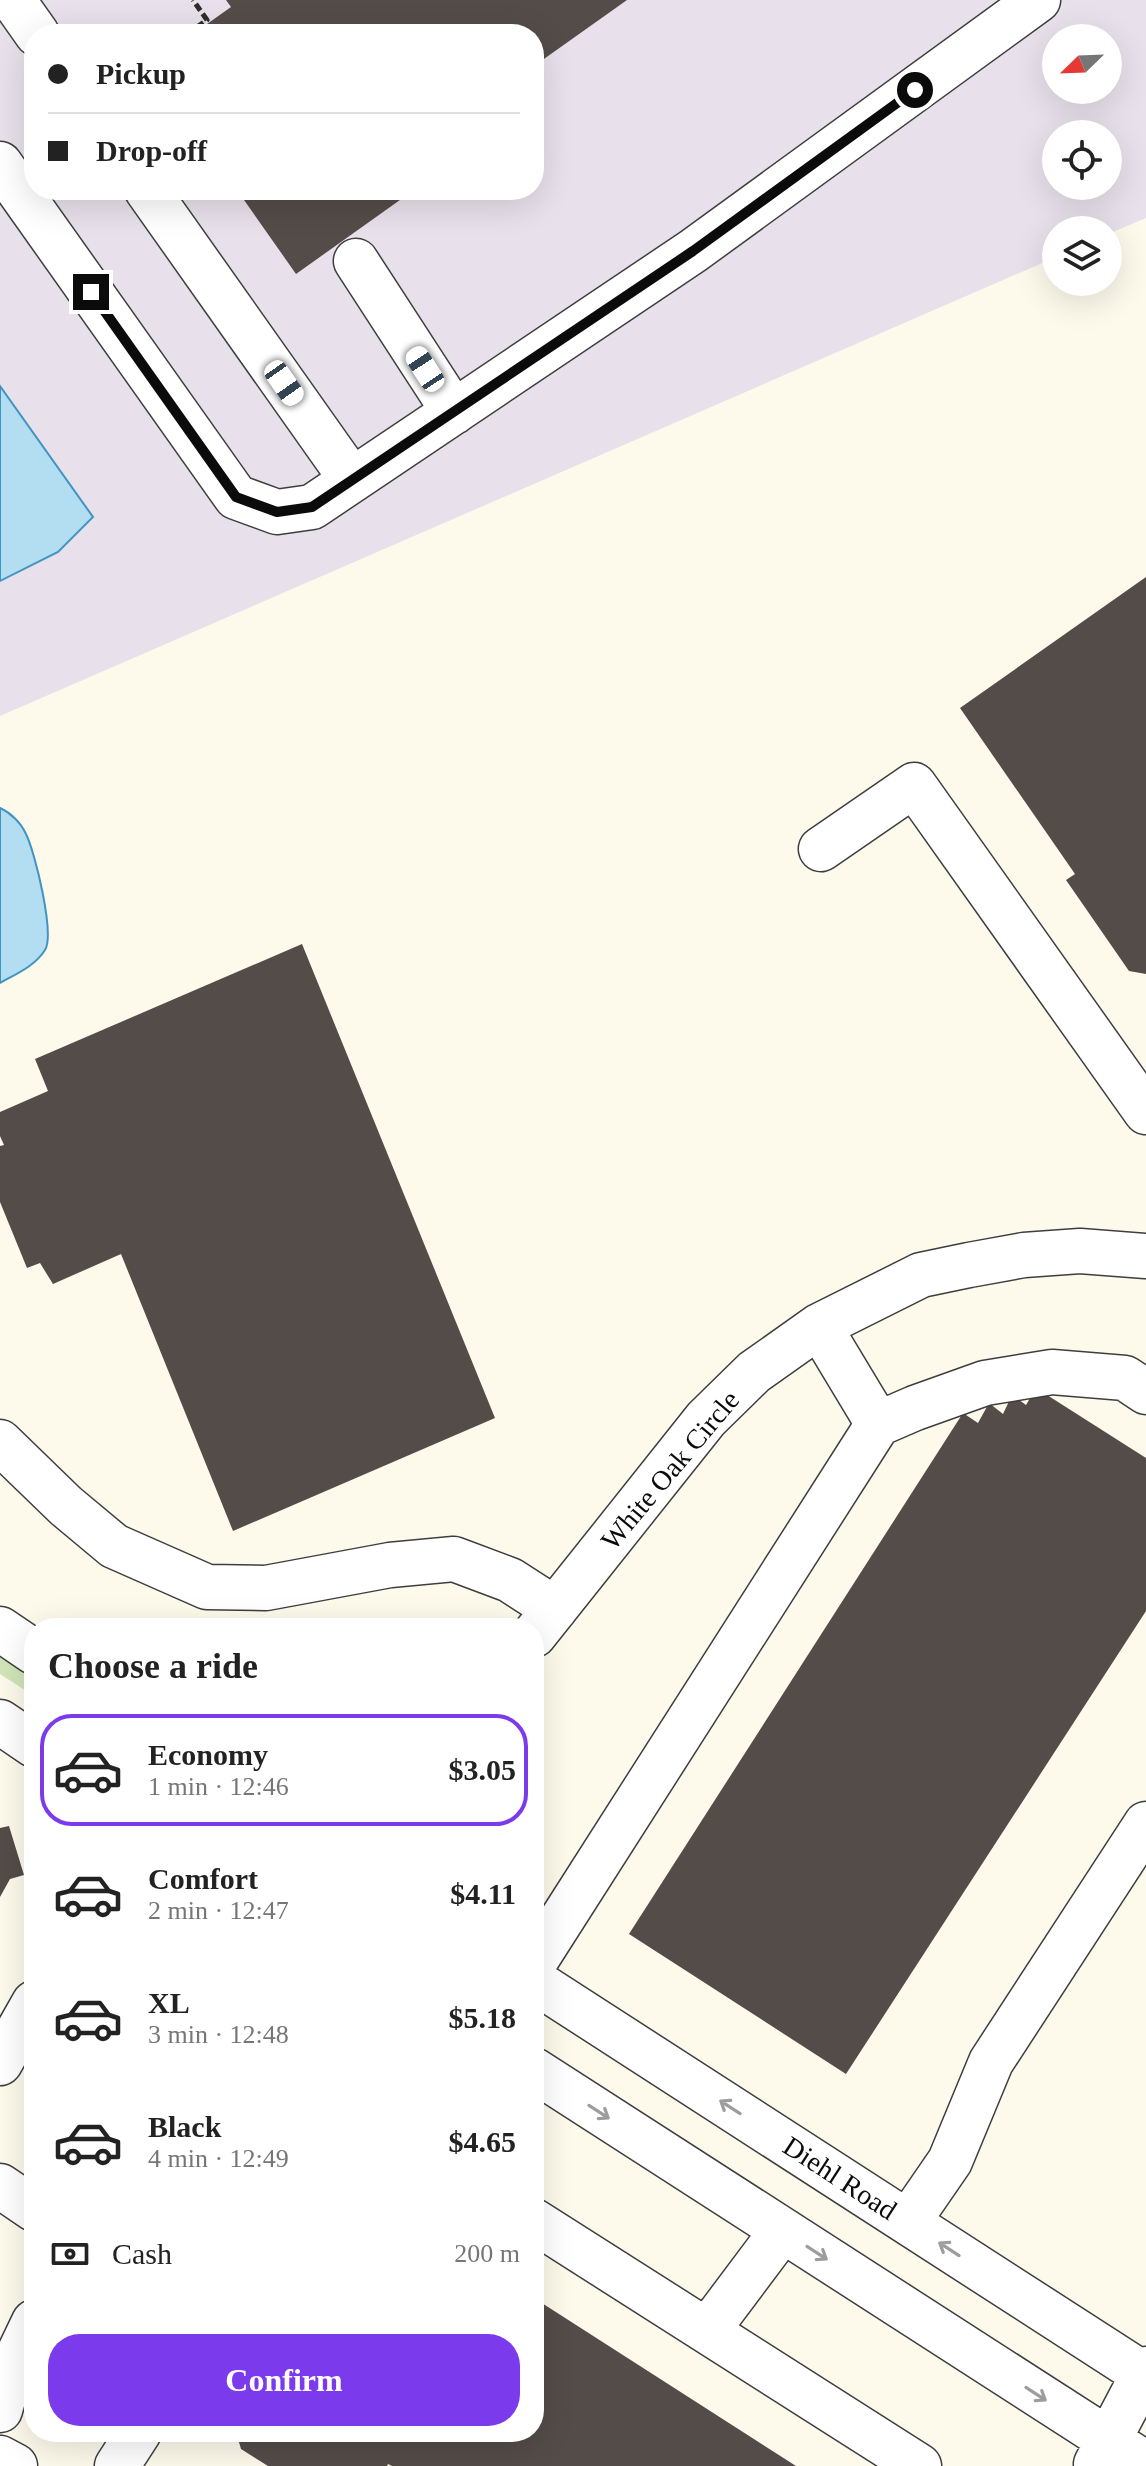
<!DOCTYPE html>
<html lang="en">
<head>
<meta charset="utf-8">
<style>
	:root { --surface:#fff; --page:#f6f6f6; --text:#222; --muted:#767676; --line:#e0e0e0; --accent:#7c3aed }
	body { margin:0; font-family:"Times New Roman",serif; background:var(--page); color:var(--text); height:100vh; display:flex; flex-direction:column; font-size:30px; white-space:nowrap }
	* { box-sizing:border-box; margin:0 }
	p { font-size:26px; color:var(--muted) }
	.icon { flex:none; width:44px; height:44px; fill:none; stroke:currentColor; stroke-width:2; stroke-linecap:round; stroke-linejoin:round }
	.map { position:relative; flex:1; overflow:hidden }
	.drawer { position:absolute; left:24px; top:1618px; width:520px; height:824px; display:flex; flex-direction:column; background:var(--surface); border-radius:32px; box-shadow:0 8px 32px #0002 }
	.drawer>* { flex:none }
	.hud { position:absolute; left:24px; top:24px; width:520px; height:176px; border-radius:32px; box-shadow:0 8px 32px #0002; display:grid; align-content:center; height:176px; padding:0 24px; background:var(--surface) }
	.needle { width:52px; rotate:247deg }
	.controls { position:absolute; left:1042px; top:24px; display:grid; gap:16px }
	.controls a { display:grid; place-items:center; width:80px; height:80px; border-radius:50%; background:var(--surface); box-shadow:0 8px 32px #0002; font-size:40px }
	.end { position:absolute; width:36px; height:36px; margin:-18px; border:10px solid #0b0b0b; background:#fff; box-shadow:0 0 0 4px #fff }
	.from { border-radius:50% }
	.car { position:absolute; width:24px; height:48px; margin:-24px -12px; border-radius:10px; box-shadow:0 0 6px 2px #0007; background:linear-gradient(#fff 24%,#345 0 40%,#fff 0 76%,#345 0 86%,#fff 0) }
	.hud b { display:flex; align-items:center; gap:28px; height:76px; font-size:30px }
	.hud b+b { border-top:2px solid var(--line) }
	.hud i { width:20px; height:20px; background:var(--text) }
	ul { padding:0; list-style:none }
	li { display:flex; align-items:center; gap:24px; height:112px; margin:0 16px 12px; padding:0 8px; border:4px solid transparent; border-radius:32px }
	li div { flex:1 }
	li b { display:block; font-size:30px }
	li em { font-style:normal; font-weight:600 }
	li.active { border-color:var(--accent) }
	li>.icon { width:72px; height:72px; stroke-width:1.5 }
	h2 { padding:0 24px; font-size:36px; line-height:96px }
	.pay { display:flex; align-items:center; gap:20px; height:88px; padding:0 24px; font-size:30px }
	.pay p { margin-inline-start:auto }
	.button { display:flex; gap:16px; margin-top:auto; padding:16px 24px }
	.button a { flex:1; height:92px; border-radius:32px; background:var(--accent); color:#fff; font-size:32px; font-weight:600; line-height:92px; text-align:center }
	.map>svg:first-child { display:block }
</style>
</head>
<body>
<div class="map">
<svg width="1146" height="2466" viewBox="0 0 1146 2466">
	<rect width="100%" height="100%" fill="#fdf9eb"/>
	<path fill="#e8e0ea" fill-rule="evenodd" d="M0,0H1146V218L1108,234V230H1056V257L0,716ZM34,34H534V190H34ZM1056,38H1108V90H1056ZM1056,134H1108V186H1056Z"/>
	<path fill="#d1e5b8" d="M0,1656L34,1679V1696L0,1674Z"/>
	<path fill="#b3ddf1" stroke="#4094c2" stroke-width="2" d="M0,386L93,517L58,552L0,581Z
		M0,808C11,813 21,823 26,834C35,852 55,934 45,950C35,966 16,974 0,983Z"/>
	<path fill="#534c48" d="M226,0H627L534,66V34H193L231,7Z
		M237,190H414L296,274Z
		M1146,577V974L1129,971L1066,880L1075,874L960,708Z
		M302,944L495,1418L233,1531L121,1254L53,1284L40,1263L27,1268L0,1202V1146L4,1145L0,1136V1112L48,1091L35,1059Z
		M1036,1388L1146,1458V1611L846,2074L629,1934L963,1413L978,1423L989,1403L1003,1414L1012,1395L1026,1405Z
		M9,1826L24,1875L10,1879L0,1897V1828Z
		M534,2298L796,2466H392L388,2464L387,2466H268L241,2449L236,2432H534Z"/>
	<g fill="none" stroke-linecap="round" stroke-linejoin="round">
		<defs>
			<path id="minor" d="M13,0L37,34
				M0,164L236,497L277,512L312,507L693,251L1038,0
				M147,190L352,480
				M356,261L454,412
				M821,849L914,785L1146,1112
				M819,1326L878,1424
				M0,1442L66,1506L114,1546L207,1587L266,1588L390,1565L454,1559L510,1580L555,1609
				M0,1629L34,1652
				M534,1635L706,1419L754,1372L819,1326L921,1275L969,1265L1024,1255L1080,1251L1146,1256
				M0,1722L34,1745
				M534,1963L878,1424L915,1408L985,1383L1052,1372L1125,1378L1146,1392
				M534,1981L1146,2376
				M0,2063L34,2003
				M534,2070L1146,2464
				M0,2186L34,2209
				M534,2221L919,2466
				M908,2222L950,2161L991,2062L1146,1824
				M707,2331L782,2231
				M0,2410L12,2368L34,2322
				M0,2458L15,2466
				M1096,2464L1146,2369
				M117,2466L139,2432"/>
		</defs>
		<use href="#minor" stroke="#3e3e3e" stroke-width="47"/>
		<path stroke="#2d2d2d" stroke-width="5" stroke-dasharray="8 4" stroke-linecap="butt" d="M187,34L207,20L193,0"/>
		<use href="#minor" stroke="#fff" stroke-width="44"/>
	</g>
	<defs><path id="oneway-shaft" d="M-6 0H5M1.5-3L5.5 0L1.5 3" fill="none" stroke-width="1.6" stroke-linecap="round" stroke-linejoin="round" transform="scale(2)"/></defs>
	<g stroke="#9d9d9d">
		<use href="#oneway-shaft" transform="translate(730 2107) rotate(-147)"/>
		<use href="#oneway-shaft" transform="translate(599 2112) rotate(33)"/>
		<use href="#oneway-shaft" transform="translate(949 2249) rotate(-147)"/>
		<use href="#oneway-shaft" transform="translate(817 2253) rotate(33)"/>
		<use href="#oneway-shaft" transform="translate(1036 2394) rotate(33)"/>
	</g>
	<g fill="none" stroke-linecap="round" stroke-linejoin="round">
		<path stroke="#0b0b0b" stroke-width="10" d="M91,292L236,497L277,512L312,507L693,251L915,90"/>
	</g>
	<g text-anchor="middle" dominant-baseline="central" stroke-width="8" stroke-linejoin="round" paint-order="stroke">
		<g font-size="28" fill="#0b0b0b" stroke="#fff">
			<text transform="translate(670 1470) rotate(-50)">White Oak Circle</text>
			<text transform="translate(840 2178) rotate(33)">Diehl Road</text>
		</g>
	</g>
</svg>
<div class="controls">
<a><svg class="needle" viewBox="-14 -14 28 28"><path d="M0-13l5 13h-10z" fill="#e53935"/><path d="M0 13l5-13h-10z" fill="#767676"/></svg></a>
<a><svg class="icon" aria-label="locate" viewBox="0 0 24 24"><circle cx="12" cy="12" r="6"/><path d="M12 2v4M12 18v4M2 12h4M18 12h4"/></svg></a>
<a><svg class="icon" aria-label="layers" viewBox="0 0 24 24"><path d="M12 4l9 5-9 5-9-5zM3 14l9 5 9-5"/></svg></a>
</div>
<i class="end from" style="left:915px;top:90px"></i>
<i class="end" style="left:91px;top:292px"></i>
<i class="car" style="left:425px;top:369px;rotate:327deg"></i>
<i class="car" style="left:284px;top:383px;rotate:145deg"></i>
<div class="hud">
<b><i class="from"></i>Pickup</b>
<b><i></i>Drop-off</b>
</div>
<section class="drawer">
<h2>Choose a ride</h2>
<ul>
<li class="active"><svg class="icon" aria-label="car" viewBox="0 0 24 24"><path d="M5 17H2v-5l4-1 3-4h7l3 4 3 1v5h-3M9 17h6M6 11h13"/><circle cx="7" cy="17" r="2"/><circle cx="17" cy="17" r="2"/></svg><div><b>Economy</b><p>1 min · 12:46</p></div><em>$3.05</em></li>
<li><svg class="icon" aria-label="car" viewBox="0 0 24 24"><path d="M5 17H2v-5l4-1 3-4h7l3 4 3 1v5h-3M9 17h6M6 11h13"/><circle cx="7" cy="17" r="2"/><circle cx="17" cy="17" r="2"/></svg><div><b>Comfort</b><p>2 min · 12:47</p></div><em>$4.11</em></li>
<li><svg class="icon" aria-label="car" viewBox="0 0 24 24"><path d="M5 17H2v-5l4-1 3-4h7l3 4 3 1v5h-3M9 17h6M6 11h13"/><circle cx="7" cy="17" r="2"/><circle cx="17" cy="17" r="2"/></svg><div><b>XL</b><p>3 min · 12:48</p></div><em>$5.18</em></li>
<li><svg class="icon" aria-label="car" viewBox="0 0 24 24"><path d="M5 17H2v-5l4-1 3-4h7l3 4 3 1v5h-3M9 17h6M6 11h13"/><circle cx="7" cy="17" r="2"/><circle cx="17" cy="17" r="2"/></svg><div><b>Black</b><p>4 min · 12:49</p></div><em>$4.65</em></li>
</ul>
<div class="pay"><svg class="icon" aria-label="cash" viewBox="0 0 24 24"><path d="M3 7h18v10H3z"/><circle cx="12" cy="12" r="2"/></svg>Cash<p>200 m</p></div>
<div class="button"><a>Confirm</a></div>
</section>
</div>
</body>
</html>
